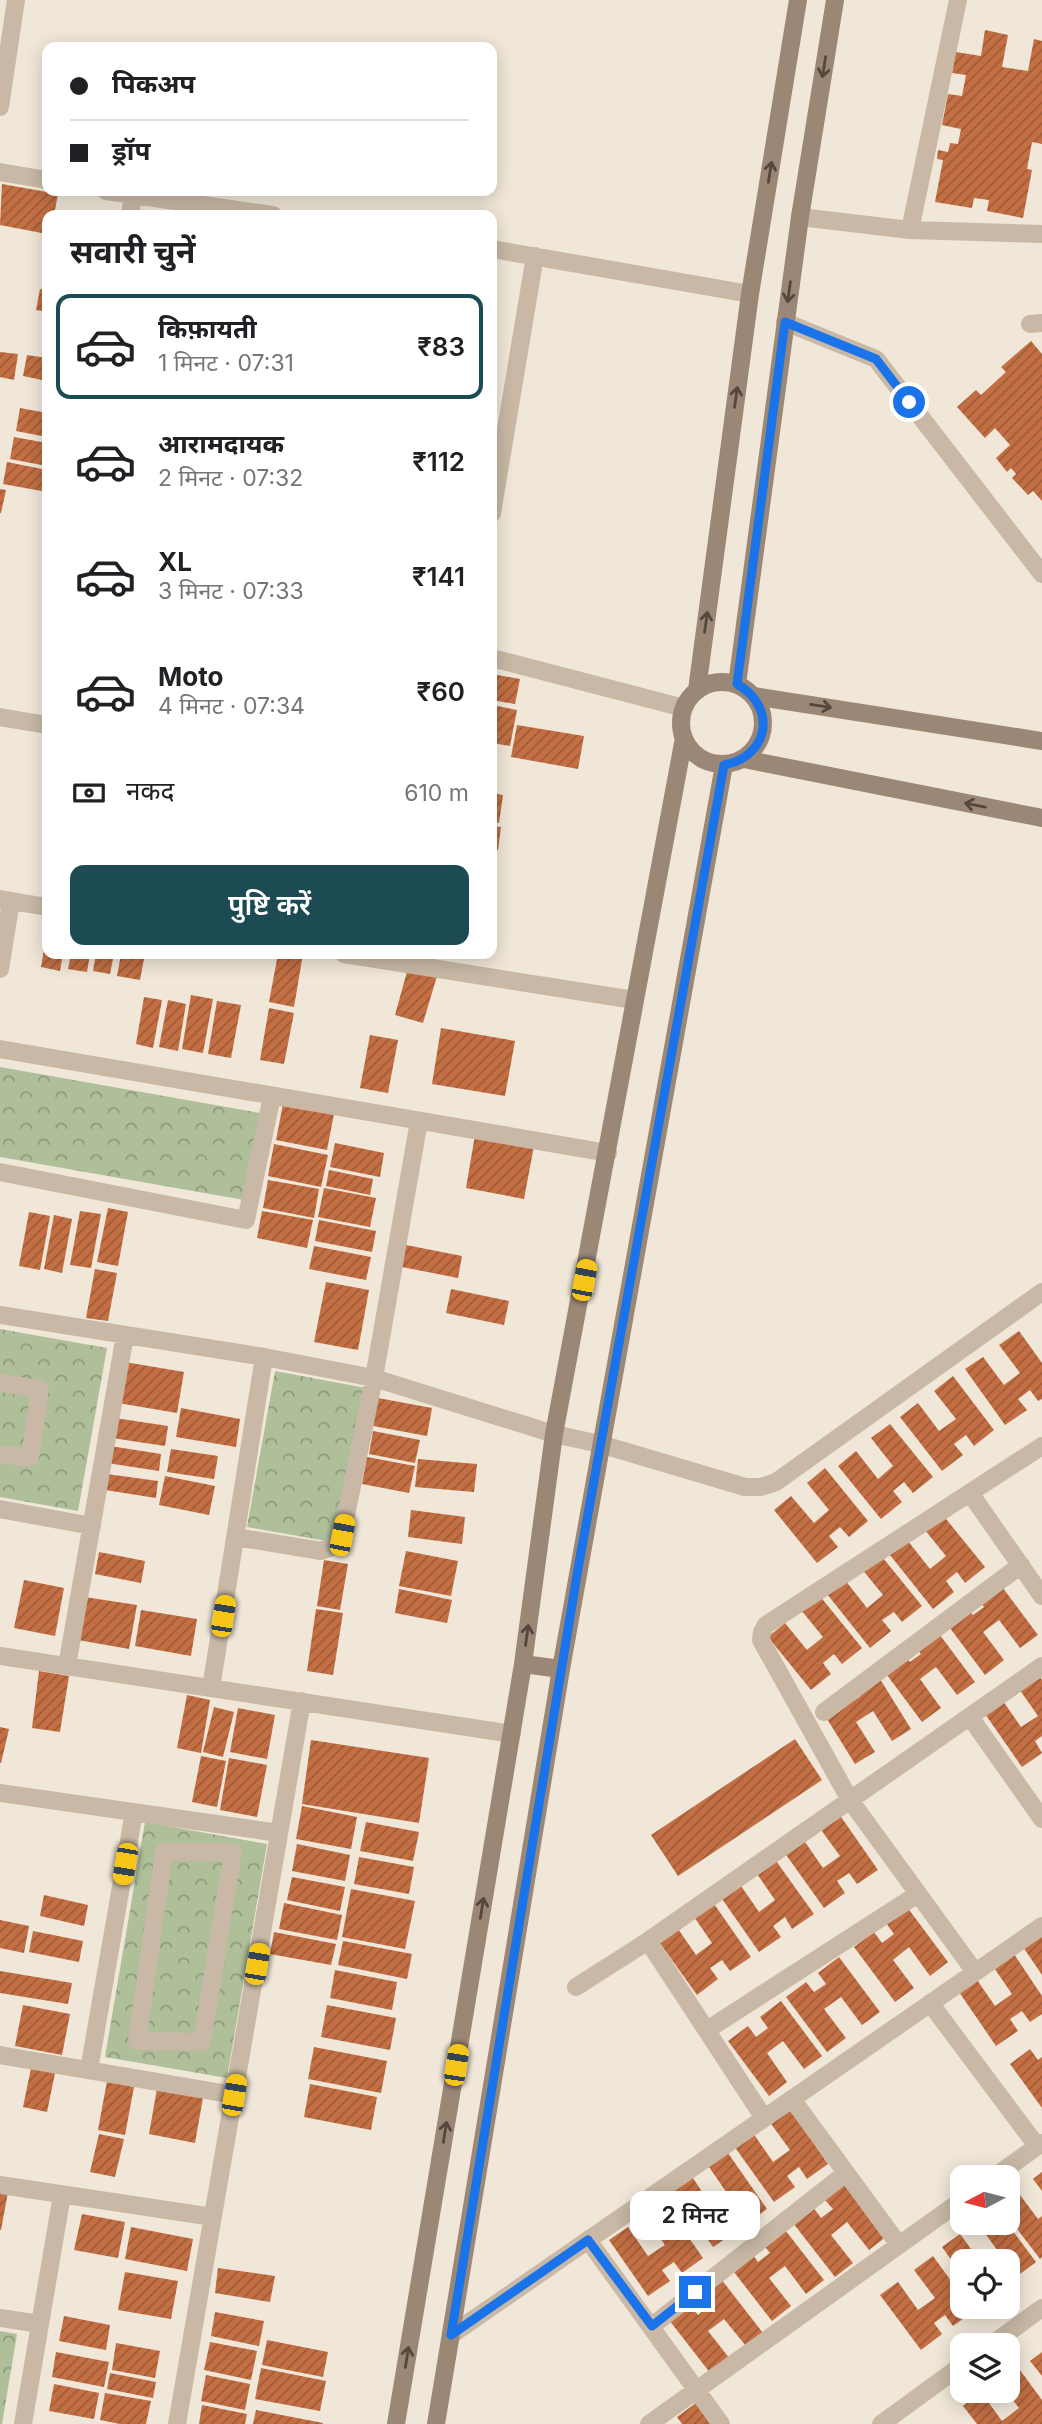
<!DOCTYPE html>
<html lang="hi">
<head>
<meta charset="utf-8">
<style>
	:root { --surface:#fff; --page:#f6f6f6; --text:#202124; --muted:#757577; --line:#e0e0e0; --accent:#1d4b54 }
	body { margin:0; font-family:Inter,"Noto Sans Devanagari",sans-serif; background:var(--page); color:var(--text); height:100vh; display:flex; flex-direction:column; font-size:26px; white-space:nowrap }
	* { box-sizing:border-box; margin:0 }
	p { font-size:23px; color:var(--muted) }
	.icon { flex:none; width:38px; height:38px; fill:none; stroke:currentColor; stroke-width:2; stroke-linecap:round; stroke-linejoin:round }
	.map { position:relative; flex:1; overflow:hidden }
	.side { position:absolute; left:42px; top:210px; width:455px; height:749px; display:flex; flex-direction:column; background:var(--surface); border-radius:14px; box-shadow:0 4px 18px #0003 }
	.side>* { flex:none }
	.banner { position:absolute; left:42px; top:42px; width:455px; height:154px; border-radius:14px; box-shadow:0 4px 18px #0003; display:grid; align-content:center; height:154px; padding:0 28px; background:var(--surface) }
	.needle { width:46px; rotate:263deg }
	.fabs { position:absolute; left:950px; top:2165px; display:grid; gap:14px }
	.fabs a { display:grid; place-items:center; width:70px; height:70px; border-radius:14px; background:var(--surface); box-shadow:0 4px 18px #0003; font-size:35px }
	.end { position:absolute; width:32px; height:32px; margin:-16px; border:9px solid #1a73e8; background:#fff; box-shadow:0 0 0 4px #fff }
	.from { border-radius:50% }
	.bubble { position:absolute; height:49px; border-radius:14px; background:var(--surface); box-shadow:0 4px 18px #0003; font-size:23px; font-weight:600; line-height:49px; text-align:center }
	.car { position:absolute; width:21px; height:42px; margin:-21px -10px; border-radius:9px; box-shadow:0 0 5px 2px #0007; background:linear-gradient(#f5c518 24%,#345 0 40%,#f5c518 0 76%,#345 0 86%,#f5c518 0) }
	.banner b { display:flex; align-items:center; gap:24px; height:66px; font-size:26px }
	.banner b+b { border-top:2px solid var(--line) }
	.banner i { width:18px; height:18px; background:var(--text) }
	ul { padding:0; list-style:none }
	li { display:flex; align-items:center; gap:21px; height:105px; margin:0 14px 10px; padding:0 14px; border:4px solid transparent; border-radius:14px }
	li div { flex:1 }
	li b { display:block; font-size:26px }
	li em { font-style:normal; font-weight:600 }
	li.current { border-color:var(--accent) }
	li>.icon { width:63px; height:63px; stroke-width:1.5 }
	h2 { padding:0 28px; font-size:32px; line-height:84px }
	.pay { display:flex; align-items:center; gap:18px; height:77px; padding:0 28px; font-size:26px }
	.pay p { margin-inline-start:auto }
	.action { display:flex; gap:14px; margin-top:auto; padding:14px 28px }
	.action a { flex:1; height:80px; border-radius:14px; background:var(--accent); color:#fff; font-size:28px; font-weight:600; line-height:80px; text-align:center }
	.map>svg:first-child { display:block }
</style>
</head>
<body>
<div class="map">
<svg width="1042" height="2424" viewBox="0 0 1042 2424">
	<defs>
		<pattern id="forest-crowns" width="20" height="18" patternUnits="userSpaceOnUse" patternTransform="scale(1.75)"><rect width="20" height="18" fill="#aebf99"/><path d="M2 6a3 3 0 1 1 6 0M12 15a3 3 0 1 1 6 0" fill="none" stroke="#8e9b7d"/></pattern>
		<pattern id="building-hatch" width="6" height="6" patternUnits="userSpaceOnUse" patternTransform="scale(1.75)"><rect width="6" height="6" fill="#c36f43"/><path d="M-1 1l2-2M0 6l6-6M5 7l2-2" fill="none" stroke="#9f5b38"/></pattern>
	</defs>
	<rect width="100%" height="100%" fill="#f0e7d8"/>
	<path fill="url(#forest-crowns)" d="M0,1067L260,1113L244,1200L0,1157Z
		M0,1329L107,1348L78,1511L0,1497Z
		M275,1371L366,1388L338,1543L247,1527Z
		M145,1822L267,1844L227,2078L105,2057Z
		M0,2331L17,2334L2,2424H0Z"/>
	<path fill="url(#building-hatch)" d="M985,30L1008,35L1002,67L1028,71L1034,39L1042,41V144L1032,142L1027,169L1032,170L1023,218L987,211L989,200L974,198L972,208L935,202L943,160L937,159L938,150L948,152L950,143L958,144L961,129L942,125L948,94L962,96L966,75L952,73L956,52L981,56Z
		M2,184L58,194L54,215H47V234L0,225Z
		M46,263H47V285H42Z
		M40,289L47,290V312L36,310Z
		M1031,341L1042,354V501L1033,491L1028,495L1012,478L1016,474L1011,468L1007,472L996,458L1010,445L995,428L985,438L957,407L976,390L981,395L1006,372L1001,367Z
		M0,352L18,354L14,380L0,377Z
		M27,355L47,358V381L23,376Z
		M20,408L47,413V437L16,431Z
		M14,437L47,443V466L10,459Z
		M7,462L47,470V492L3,484Z
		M0,489L6,490L1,513H0Z
		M492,674L520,679L515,704L492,700Z
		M492,705L517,710L510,746L492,743Z
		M517,725L584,736L578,769L511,757Z
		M492,793L503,795L499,823L492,822Z
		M492,826L501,827L498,850L492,849Z
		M492,853L497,854L493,876H492Z
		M46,938L47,954H63L60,971L41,967Z
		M71,954H90L87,972L68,969Z
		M96,954H114L110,974L93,971Z
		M121,954H145L140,980L117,976Z
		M278,954H303L294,1007L269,1002Z
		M408,968L437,976L423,1023L395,1015Z
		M191,995L213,999L203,1053L182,1049Z
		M144,997L162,1000L153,1048L136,1044Z
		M168,1000L186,1004L178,1051L159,1047Z
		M217,1001L241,1005L231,1058L208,1054Z
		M269,1008L294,1013L284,1064L260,1060Z
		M441,1028L515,1041L505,1096L432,1084Z
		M370,1035L398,1040L388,1093L360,1088Z
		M283,1104L334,1114L327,1150L276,1140Z
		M475,1135L534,1146L524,1199L466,1188Z
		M335,1143L384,1153L380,1177L330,1167Z
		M274,1144L328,1155L321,1187L268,1176Z
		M329,1170L373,1179L370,1195L326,1186Z
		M268,1180L319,1189L314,1218L263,1208Z
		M324,1188L376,1198L370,1227L318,1217Z
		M108,1208L128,1212L118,1266L97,1262Z
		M80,1211L101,1214L91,1268L70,1265Z
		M262,1211L313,1220L307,1248L257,1238Z
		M29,1212L50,1216L40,1270L19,1266Z
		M54,1215L72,1219L62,1273L44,1269Z
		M319,1220L376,1231L372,1252L315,1241Z
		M406,1245L462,1256L458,1278L402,1267Z
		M314,1246L371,1257L366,1280L309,1269Z
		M95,1269L117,1273L108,1321L86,1318Z
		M326,1282L369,1290L358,1350L314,1342Z
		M451,1289L509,1301L504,1325L446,1313Z
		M1019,1331L1042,1363V1399L1038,1401L1030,1390L1018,1399L1027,1410L1005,1425L965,1369L983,1357L1004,1385L1020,1373L999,1345Z
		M125,1362L184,1372L177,1413L118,1403Z
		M953,1376L994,1430L974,1446L966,1435L954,1444L963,1455L942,1471L900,1417L918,1403L939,1431L956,1419L934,1391Z
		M378,1398L432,1408L427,1436L373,1426Z
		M181,1408L240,1419L236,1447L176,1437Z
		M115,1418L168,1426L165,1446L112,1438Z
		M890,1424L933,1477L913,1493L904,1482L893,1491L902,1502L881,1519L838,1466L856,1451L878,1479L893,1466L871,1438Z
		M373,1431L420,1440L415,1463L369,1454Z
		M110,1446L161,1454L159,1471L107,1463Z
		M171,1449L218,1456L214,1479L167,1472Z
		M367,1457L415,1466L409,1493L362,1484Z
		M418,1459L477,1464L474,1492L415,1487Z
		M825,1468L868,1521L849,1537L840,1527L829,1536L838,1547L817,1563L774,1510L791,1496L814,1523L829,1510L807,1483Z
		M107,1474L158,1481L156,1498L105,1490Z
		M165,1476L215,1486L209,1515L159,1505Z
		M411,1510L465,1517L462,1544L408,1537Z
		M942,1514L985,1567L965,1583L957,1572L946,1581L954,1592L933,1609L890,1555L908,1541L930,1569L946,1556L924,1529Z
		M406,1551L458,1561L451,1596L399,1586Z
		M99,1552L145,1561L141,1583L95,1574Z
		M879,1553L922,1606L902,1622L894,1612L882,1620L891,1631L870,1648L827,1594L845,1580L867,1608L883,1595L861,1568Z
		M324,1560L348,1564L340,1610L317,1606Z
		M24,1580L64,1588L55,1636L14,1628Z
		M997,1580L1038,1635L1020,1648L999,1620L983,1632L1004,1660L985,1675L944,1620L964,1604L973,1615L984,1607L976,1596Z
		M399,1589L452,1600L447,1623L395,1613Z
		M819,1595L862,1648L842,1664L834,1654L823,1663L831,1674L811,1690L768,1637L785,1623L807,1650L823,1637L801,1610Z
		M85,1597L137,1605L129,1649L78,1640Z
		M316,1609L343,1613L333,1675L307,1671Z
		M141,1610L197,1619L191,1656L135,1646Z
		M934,1627L975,1682L957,1695L936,1667L920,1679L941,1708L922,1722L881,1667L902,1652L910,1662L921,1654L913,1643Z
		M39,1671L69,1676L60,1732L32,1728Z
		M875,1671L911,1729L892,1741L873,1711L856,1722L875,1752L855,1764L819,1706L847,1704L860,1697L852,1685Z
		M1037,1673L1042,1680V1736L1035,1741L1042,1753L1022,1767L983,1711L1001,1698L1021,1727L1038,1716L1017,1686Z
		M187,1695L210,1700L201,1753L177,1748Z
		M214,1707L234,1712L223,1757L203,1752Z
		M238,1708L275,1715L267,1759L230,1752Z
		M0,1727L9,1729L1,1763H0Z
		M795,1739L822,1780L678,1876L651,1835Z
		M311,1740L429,1758L419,1823L302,1804Z
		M201,1756L226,1761L217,1807L192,1802Z
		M229,1758L267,1765L257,1817L220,1810Z
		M302,1806L357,1817L351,1849L296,1839Z
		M839,1814L878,1870L857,1884L849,1873L837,1881L845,1893L824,1908L784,1852L803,1839L823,1868L840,1856L819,1827Z
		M366,1822L419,1832L413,1861L360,1851Z
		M297,1844L350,1855L345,1881L292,1871Z
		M359,1857L414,1867L409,1894L354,1884Z
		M774,1858L814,1914L792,1929L785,1917L773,1926L781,1937L759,1952L720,1896L739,1883L759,1912L775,1900L755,1871Z
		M292,1877L345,1887L340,1911L287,1900Z
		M351,1889L415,1901L405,1949L342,1937Z
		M44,1895L88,1905L84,1926L40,1916Z
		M712,1901L751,1957L730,1971L722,1960L710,1968L718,1979L697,1995L657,1939L676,1926L696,1955L712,1943L692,1914Z
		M284,1903L342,1915L337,1940L279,1929Z
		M907,1907L948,1962L930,1976L909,1947L893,1960L914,1988L895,2002L854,1947L874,1932L882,1943L894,1934L886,1923Z
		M0,1920L29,1926L24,1953L0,1948Z
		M33,1931L83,1941L79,1962L29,1952Z
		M274,1932L336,1944L331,1965L270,1954Z
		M1042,1937V1975L1021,1944Z
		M343,1941L412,1954L407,1979L338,1965Z
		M1012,1951L1042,1996V2014L1030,2022L1022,2011L1010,2019L1018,2031L996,2046L957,1989L975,1977L995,2006L1012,1994L992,1965Z
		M839,1957L880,2012L862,2025L841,1997L824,2009L846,2038L827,2052L786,1997L806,1982L814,1992L826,1984L818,1973Z
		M335,1970L397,1982L392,2010L330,1998Z
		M0,1971L72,1983L68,2004L0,1993Z
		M781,2001L822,2056L804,2069L783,2041L767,2053L787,2082L769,2096L728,2041L748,2026L756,2037L768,2028L760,2017Z
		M23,2005L70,2014L62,2055L15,2046Z
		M327,2005L396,2018L390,2050L321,2037Z
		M314,2047L387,2061L381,2093L308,2079Z
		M1030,2049L1038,2060L1042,2057V2108L1010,2064Z
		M31,2068L55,2073L47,2112L23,2107Z
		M107,2081L134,2087L125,2135L98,2130Z
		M158,2083L204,2092L195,2143L149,2134Z
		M310,2084L377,2097L371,2130L304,2117Z
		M789,2108L828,2164L807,2179L799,2167L787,2176L795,2187L774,2202L734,2146L753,2133L773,2162L790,2150L769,2121Z
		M99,2134L124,2139L115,2177L90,2172Z
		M728,2153L767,2209L747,2224L739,2213L727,2221L735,2232L713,2247L674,2191L693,2178L712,2207L729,2196L709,2167Z
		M1042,2172V2191L1033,2179Z
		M845,2182L887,2236L869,2250L847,2222L831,2235L853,2263L835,2277L793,2223L813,2207L821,2218L833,2209L824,2199Z
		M0,2191L8,2192L1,2230H0Z
		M1017,2191L1038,2219L1042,2216V2257L1040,2259L1008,2217V2197Z
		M664,2202L703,2258L682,2273L674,2262L662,2270L670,2281L648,2296L609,2240L628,2227L648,2256L665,2245L644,2216Z
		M82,2214L125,2222L118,2258L74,2250Z
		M977,2222H1006L1036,2262L1016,2277L1008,2268V2261H982L997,2250Z
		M782,2226L824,2280L806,2294L785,2266L769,2278L791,2306L772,2321L730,2267L750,2251L758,2262L770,2253L761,2242Z
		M131,2227L193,2239L187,2271L125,2259Z
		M960,2234L980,2261H962V2275L942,2247Z
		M933,2256L962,2296V2306H971L974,2311L953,2326L945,2315L934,2323L942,2334L921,2350L880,2295L898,2282L918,2310L935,2298L914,2270Z
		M218,2268L275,2276L270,2302L215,2293Z
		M125,2272L178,2281L171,2319L118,2310Z
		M721,2279L763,2333L746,2346L724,2319L708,2331L730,2359L711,2374L669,2320L689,2304L698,2315L709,2306L701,2295Z
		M215,2312L264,2321L259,2346L211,2336Z
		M64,2316L110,2325L106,2350L59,2341Z
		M267,2340L328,2352L323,2377L262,2365Z
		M210,2342L257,2351L251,2380L204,2370Z
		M116,2343L160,2351L155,2378L112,2370Z
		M56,2352L109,2362L104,2387L52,2377Z
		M1042,2352V2376L1030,2361Z
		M1017,2366L1042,2400V2424H977L963,2406L981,2392L1002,2421L1019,2408L1005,2390H1008V2372Z
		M261,2368L326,2381L320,2411L255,2399Z
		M110,2373L156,2382L153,2398L107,2389Z
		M206,2375L250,2384L245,2410L201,2401Z
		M54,2384L99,2393L94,2419L49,2411Z
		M105,2393L151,2401L146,2424H120L100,2420Z
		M696,2403L711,2424H682L677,2417Z
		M202,2405L247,2414L245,2424H199Z
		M256,2410L323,2423V2424H253Z"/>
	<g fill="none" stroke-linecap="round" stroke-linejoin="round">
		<path stroke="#c8b8a5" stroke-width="18" d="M0,107L16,0
			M0,172L47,180
			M106,191L273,215
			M130,215L133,195
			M800,217L910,230L958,0
			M910,230L1042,234
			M492,249L750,294
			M785,322L876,359L1042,574
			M1030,324L1042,323
			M492,513L535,256
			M492,658L684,708
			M0,717L47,725
			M0,899L47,907
			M344,954L634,1000
			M0,969L11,901
			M0,1049L608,1153
			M0,1172L246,1220L272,1096
			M0,1315L264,1357L374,1378L554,1434L600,1444L745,1487H761L776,1482L1042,1292
			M0,1383L40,1389L30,1458L0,1454
			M970,1493L1042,1596
			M0,1509L92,1526
			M236,1537L321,1551L334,1546L342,1535L374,1378L419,1121
			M0,1656L512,1734
			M67,1666L125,1335
			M211,1688L264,1357
			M824,1712L1021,1565
			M970,1717L1042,1819
			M0,1793L279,1833
			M164,1852H233L202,2042L137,2041Z
			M648,1941L764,2118
			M975,1972L850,1800L761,1640L762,1632L766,1625L1042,1446
			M576,1987L648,1941L1042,1666
			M930,2003L1037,2146
			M707,2030L918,1894
			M0,2055L234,2095
			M89,2070L134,1812
			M792,2099L899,2245
			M994,2177L1042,2143
			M0,2185L213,2217
			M588,2240L721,2424
			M0,2318L40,2324
			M652,2326L846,2173
			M451,2335L1042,1926
			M991,2345L1042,2308
			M23,2424L62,2195
			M177,2424L302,1701
			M649,2424L962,2200
			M881,2424L962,2365"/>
		<path stroke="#9b8776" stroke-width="18" d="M681 723a41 41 0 1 1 82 0a41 41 0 1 1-82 0Z
			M737,684L800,217L835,0
			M697,690L750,294L798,0
			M753,696L1042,741
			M744,759L1042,818
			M523,1664L561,1669
			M396,2424L523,1664L554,1434L684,738
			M436,2424L561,1669L724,765"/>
	</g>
	<defs><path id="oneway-shaft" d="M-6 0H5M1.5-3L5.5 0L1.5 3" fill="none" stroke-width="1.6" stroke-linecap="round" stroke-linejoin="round" transform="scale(1.75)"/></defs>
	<g stroke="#53473e">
		<use href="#oneway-shaft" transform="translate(824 67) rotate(99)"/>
		<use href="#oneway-shaft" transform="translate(770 172) rotate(-81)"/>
		<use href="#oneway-shaft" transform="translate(789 292) rotate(98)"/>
		<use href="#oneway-shaft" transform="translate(736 397) rotate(-82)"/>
		<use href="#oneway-shaft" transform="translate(706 622) rotate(-82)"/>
		<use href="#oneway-shaft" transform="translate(821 706) rotate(9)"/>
		<use href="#oneway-shaft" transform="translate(975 805) rotate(-169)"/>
		<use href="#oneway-shaft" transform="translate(527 1635) rotate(-82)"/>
		<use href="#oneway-shaft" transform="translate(482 1908) rotate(-81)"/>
		<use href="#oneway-shaft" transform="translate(445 2132) rotate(-81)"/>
		<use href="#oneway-shaft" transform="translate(407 2357) rotate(-81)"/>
	</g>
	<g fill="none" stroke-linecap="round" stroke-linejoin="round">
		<path stroke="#1a73e8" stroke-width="9" d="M695,2292L652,2326L588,2240L451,2335L578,1569L724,765C770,756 777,707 737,684L785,322L876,359L909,402"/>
	</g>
</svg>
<div class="fabs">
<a><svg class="needle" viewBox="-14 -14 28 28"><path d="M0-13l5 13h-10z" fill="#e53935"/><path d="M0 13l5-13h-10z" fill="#757577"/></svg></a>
<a><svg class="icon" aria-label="locate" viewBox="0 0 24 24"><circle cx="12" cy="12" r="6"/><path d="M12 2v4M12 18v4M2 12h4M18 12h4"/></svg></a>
<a><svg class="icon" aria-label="layers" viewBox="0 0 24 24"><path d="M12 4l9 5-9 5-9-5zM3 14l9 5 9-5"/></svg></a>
</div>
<i class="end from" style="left:909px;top:402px"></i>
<i class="end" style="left:695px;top:2292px"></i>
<div class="bubble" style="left:630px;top:2191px;width:130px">2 मिनट</div>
<i class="car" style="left:584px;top:1280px;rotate:11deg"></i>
<i class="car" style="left:342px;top:1535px;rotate:11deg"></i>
<i class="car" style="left:223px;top:1616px;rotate:9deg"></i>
<i class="car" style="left:125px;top:1864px;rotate:190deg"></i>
<i class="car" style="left:257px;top:1964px;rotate:10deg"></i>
<i class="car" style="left:456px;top:2065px;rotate:9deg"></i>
<i class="car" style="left:234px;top:2095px;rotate:10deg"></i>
<div class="banner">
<b><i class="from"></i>पिकअप</b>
<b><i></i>ड्रॉप</b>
</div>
<section class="side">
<h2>सवारी चुनें</h2>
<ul>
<li class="current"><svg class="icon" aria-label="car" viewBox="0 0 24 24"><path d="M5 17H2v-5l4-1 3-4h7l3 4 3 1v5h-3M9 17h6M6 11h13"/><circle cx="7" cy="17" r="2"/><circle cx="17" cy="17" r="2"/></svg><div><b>किफ़ायती</b><p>1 मिनट · 07:31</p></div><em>₹83</em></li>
<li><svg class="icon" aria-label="car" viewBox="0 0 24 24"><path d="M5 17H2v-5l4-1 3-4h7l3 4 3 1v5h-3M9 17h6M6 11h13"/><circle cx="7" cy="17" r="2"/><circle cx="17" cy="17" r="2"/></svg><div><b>आरामदायक</b><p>2 मिनट · 07:32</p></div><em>₹112</em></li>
<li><svg class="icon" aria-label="car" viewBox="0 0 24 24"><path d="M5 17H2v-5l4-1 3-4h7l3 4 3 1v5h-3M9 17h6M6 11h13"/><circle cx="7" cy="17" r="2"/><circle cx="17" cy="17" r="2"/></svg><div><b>XL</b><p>3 मिनट · 07:33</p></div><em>₹141</em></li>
<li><svg class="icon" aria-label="car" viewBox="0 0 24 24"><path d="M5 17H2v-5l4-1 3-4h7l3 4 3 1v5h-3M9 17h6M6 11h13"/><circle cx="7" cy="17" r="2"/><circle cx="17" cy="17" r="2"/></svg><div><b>Moto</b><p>4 मिनट · 07:34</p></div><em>₹60</em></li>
</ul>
<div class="pay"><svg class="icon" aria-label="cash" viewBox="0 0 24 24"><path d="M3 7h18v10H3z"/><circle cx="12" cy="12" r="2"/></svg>नकद<p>610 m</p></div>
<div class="action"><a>पुष्टि करें</a></div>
</section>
</div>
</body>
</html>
